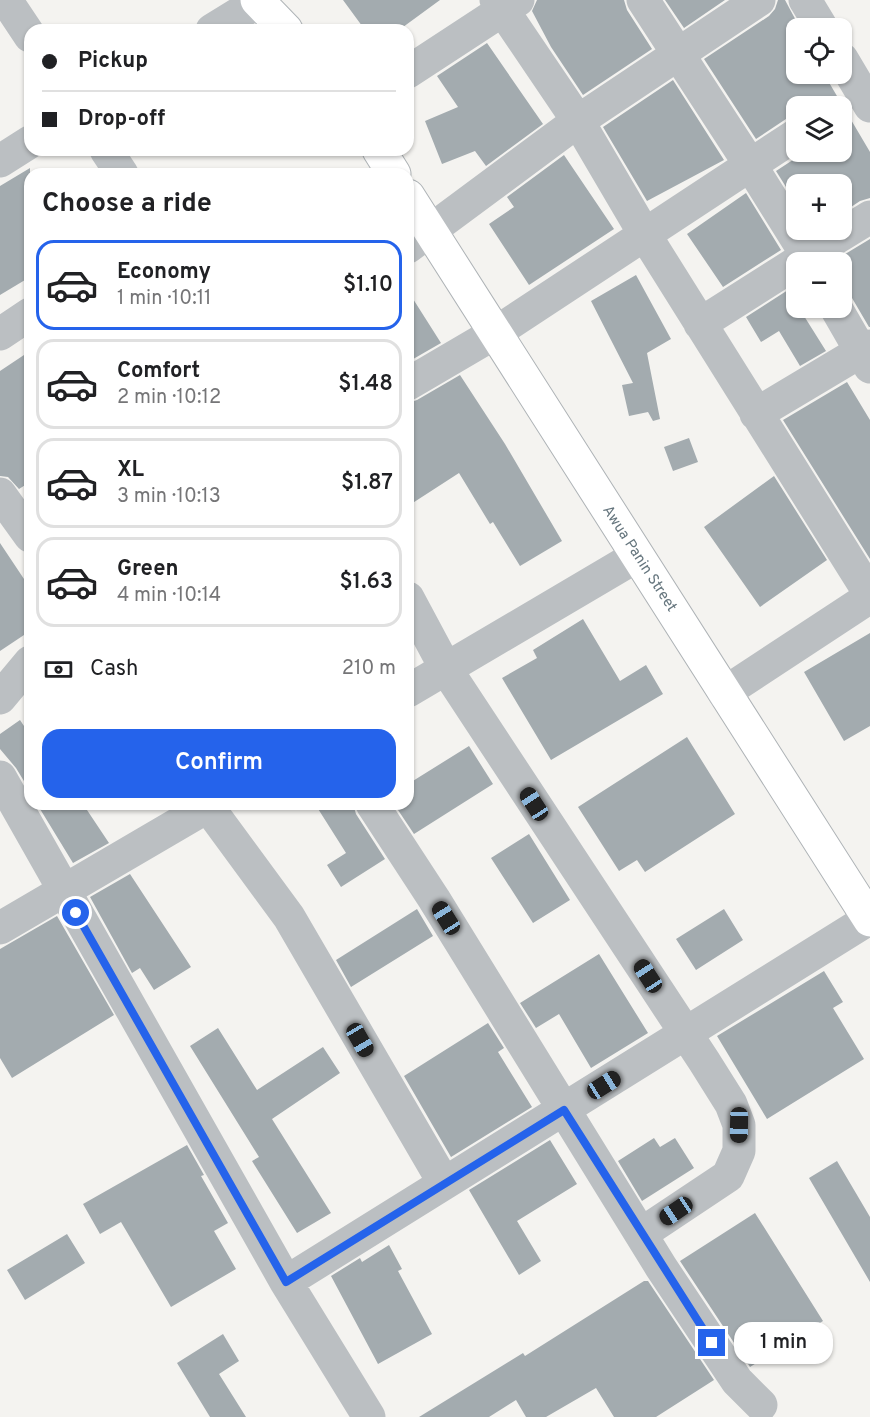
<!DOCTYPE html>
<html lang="en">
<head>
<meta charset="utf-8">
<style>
	:root { --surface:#fff; --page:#f2f2f2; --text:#202124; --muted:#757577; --line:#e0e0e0; --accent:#2563eb }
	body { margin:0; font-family:Overpass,sans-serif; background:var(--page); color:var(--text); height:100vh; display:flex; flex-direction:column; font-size:22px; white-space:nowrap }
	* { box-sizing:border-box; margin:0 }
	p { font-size:20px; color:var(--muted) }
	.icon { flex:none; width:33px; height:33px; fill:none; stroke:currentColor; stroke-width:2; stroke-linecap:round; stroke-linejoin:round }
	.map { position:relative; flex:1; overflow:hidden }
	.details { position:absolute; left:24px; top:168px; width:390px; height:642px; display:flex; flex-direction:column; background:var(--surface); border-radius:18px; box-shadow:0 2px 4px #0004 }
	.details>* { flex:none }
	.hud { position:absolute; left:24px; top:24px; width:390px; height:132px; border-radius:18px; box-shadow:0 2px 4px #0004; display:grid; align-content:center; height:132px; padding:0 18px; background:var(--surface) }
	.controls { position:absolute; left:786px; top:18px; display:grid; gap:12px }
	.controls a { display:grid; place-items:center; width:66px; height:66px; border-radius:12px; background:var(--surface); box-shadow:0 2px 4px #0004; font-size:30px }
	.end { position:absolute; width:27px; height:27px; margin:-14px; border:8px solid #2563eb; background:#fff; box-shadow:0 0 0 3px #fff }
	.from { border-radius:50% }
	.bubble { position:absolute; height:42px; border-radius:18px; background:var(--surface); box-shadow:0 2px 4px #0004; font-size:20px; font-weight:600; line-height:42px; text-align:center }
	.car { position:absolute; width:18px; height:36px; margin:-18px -9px; border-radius:8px; box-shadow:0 0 4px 2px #0007; background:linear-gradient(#222 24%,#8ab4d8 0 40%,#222 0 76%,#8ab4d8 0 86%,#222 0) }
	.hud b { display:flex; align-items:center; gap:21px; height:57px; font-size:22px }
	.hud b+b { border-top:2px solid var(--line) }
	.hud i { width:15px; height:15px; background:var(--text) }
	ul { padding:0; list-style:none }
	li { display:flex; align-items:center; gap:18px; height:90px; margin:0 12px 9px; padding:0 6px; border:3px solid var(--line); border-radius:18px }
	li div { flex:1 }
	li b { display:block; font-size:22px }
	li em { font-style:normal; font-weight:600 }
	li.selected { border-color:var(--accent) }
	li>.icon { width:54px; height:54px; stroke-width:1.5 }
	h2 { padding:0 18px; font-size:27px; line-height:72px }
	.pay { display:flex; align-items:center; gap:15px; height:66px; padding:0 18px; font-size:22px }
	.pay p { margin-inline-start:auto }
	.primary-button { display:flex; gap:12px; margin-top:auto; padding:12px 18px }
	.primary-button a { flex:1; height:69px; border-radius:18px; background:var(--accent); color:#fff; font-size:24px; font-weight:600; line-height:69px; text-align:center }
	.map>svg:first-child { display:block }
</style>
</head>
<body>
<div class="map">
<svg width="870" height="1417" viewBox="0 0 870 1417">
	<rect width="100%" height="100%" fill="#f4f3f0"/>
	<path fill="#a3abaf" d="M343,0H440L399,30H365Z
		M537,0H624L627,10L652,49L583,95L551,47L532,11Z
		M665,0H725L684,28Z
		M778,0H785L800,28H796V74H824L870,152V198L860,201L842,213V184H796V203L776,171L805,152H842V106H796V117L786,119L756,139L704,59L769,16L775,9Z
		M487,43L543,124L486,166L475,151L442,164L425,121L458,107L437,76Z
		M673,80L724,160L647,201L603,127Z
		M564,155L614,229L529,285L489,224L514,207L507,197Z
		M30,168V277L0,295V186Z
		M746,193L781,250L723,287L687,234Z
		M870,239V327H869L852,298L842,291V262H832Z
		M636,275L671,339L647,353L660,419L653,421L648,412L629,416L622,385L633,383L591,301Z
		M788,290L796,308H799L826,351L800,366L779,331L761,342L746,317Z
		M408,291L441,343L408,362Z
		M30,351V482L19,489L8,477L0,476V371Z
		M460,375L505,444L562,541L520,566L493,522L490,524L459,473L408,506V403L417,400Z
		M847,382L870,420V559L783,420Z
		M689,438L698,462L673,471L664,447Z
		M774,476L827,560L760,607L704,527Z
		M0,543L30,588V631L0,651Z
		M583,619L620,681L646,665L663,694L551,760L502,678L537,658L533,650Z
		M870,633V726L844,741L804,672Z
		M20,720L30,735V791L16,768L0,749V734Z
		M687,737L735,814L645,872L637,860L619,871L578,807Z
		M469,746L493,784L414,834L394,804H408V784Z
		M37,804H83L109,843L73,863Z
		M315,804H353L356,814L385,859L341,887L327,865L346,853Z
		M529,834L570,900L533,923L491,858Z
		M130,874L191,967L154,990L140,968L132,973L90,897Z
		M417,909L433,936L351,987L336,960Z
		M724,909L743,940L696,970L676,939Z
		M57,916L114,1015L12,1078L0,1058V949Z
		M599,954L648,1033L591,1068L559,1014L536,1028L520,1003Z
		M824,971L843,1002L833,1008L864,1059L767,1119L717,1036Z
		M488,1023L504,1048L498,1052L532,1107L451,1157L404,1076Z
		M218,1028L257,1090L323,1047L340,1073L272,1119L331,1213L297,1233L252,1161L259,1157L190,1046Z
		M654,1138L660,1147L675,1138L694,1168L642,1201L618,1161Z
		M550,1140L577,1184L517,1221L541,1261L519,1275L469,1190Z
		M187,1145L204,1175L201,1176L228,1223L214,1231L236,1269L171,1307L121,1222L100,1234L83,1204Z
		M837,1161L870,1217V1282L809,1178Z
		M755,1213L823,1321L750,1367L680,1261Z
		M67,1234L85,1263L25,1300L7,1270Z
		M389,1245L402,1269L398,1271L432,1334L378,1364L331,1276L360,1258L362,1262Z
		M644,1281H648L714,1380L656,1417H614L596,1388L546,1417H526L516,1400L489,1417H419L523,1353L525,1356Z
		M223,1334L239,1361L219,1374L246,1417H210L177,1363Z"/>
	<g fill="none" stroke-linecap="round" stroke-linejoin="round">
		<defs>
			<path id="secondary" d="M257,0L286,30
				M379,150L394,174
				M408,196L870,920"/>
		</defs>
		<use href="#secondary" stroke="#aeb3b6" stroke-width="35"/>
		<path stroke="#bbbfc2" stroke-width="33" d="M6,0L30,36
			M496,0L578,121L645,235L870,594
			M643,0L751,166L811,262
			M805,0L822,28
			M212,30L261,0
			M842,59L870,106
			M408,72L518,0
			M106,150L122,174
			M0,161L30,142
			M408,247L578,121L759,0
			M797,262L870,217
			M836,308L870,367
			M700,324L796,263
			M0,334L30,314
			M408,384L495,333L796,135
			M756,414L870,346
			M0,494L30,536
			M408,598L446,669L704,1061L731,1104L739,1125V1151L728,1176L641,1234
			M408,691L637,556
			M724,693L870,597
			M0,698L30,662
			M0,777L286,1282L369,1417
			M206,804L289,917L444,1183
			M372,804L434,899L661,1267L737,1381L761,1405
			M0,928L212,804
			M286,1282L869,919"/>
		<use href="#secondary" stroke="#fff" stroke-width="33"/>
	</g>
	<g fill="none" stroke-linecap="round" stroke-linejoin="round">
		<path stroke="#2563eb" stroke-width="8" d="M76,913L286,1282L564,1110L712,1343"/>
	</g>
	<g text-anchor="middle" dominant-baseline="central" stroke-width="6" stroke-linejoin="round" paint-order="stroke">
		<g font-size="15" fill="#66767e" stroke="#fff">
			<text transform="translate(639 559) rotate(57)">Awua Panin Street</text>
		</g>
	</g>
</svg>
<div class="controls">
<a><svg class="icon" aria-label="locate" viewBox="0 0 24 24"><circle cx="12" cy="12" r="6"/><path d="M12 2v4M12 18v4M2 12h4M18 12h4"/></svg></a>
<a><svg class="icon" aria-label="layers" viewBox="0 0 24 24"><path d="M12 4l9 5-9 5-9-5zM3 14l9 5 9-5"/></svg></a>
<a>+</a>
<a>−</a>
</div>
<i class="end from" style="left:76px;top:913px"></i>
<i class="end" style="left:712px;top:1343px"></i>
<div class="bubble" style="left:734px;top:1322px;width:99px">1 min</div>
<i class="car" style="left:534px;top:804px;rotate:327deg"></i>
<i class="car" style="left:446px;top:918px;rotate:328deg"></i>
<i class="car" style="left:648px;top:976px;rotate:327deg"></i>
<i class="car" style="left:360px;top:1040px;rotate:150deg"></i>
<i class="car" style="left:604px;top:1085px;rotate:58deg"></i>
<i class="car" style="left:739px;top:1125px;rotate:181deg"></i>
<i class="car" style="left:676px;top:1211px;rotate:236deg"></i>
<div class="hud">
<b><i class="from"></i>Pickup</b>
<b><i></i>Drop-off</b>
</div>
<section class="details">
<h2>Choose a ride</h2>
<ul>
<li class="selected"><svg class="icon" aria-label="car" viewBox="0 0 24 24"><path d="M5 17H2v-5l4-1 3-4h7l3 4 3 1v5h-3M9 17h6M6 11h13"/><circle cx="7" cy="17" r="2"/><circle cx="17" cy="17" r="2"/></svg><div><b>Economy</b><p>1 min · 10:11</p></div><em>$1.10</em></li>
<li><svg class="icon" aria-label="car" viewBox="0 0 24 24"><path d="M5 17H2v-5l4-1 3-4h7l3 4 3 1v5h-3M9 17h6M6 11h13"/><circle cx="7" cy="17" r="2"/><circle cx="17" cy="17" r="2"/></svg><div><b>Comfort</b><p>2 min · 10:12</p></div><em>$1.48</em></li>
<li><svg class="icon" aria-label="car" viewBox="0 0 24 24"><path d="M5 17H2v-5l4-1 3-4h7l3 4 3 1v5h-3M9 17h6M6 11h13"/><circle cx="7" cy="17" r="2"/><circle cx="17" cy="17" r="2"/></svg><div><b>XL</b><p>3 min · 10:13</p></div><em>$1.87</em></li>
<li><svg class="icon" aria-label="car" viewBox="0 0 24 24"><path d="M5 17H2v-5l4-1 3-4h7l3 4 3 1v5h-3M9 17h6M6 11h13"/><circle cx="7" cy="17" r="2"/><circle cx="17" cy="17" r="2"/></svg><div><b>Green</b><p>4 min · 10:14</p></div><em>$1.63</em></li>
</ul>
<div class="pay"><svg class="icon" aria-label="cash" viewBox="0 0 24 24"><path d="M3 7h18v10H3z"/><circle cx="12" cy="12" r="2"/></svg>Cash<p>210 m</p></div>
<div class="primary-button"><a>Confirm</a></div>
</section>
</div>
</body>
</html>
